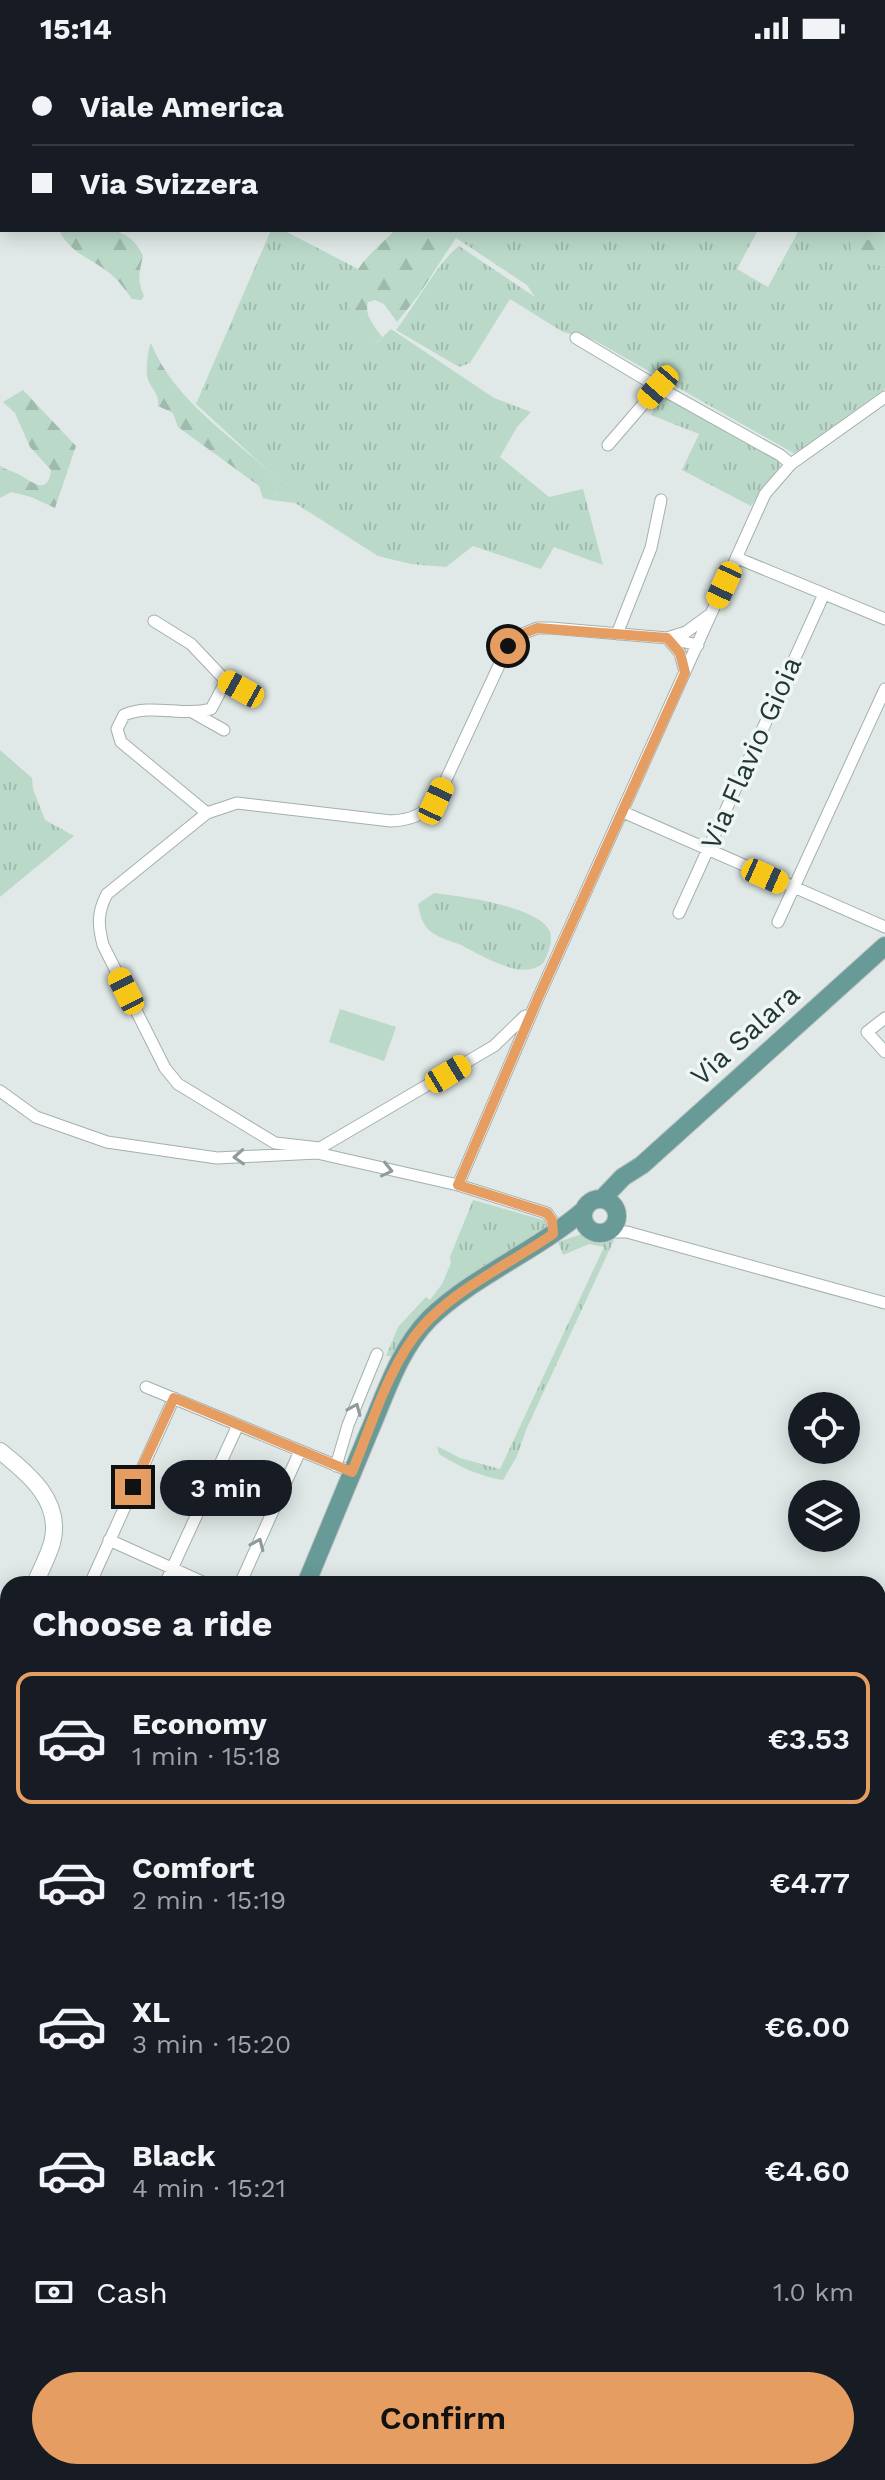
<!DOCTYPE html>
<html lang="en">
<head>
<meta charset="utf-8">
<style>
	:root { --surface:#171b24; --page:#242831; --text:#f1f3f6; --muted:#9ea1a6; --line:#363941; --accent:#e59d62 }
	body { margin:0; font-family:"Work Sans",sans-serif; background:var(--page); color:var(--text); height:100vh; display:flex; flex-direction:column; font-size:30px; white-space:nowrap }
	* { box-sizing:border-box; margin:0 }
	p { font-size:26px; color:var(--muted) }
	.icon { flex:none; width:44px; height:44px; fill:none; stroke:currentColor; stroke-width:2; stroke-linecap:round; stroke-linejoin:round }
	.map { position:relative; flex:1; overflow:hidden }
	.drawer { position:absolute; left:0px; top:1520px; width:886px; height:904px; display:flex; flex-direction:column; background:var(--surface); border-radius:24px 24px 0 0; box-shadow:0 4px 20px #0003 }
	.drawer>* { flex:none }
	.banner { position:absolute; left:0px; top:0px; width:886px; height:176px; box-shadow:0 4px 20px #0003; display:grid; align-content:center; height:176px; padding:0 32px; background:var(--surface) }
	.fabs { position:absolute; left:788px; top:1336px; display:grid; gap:16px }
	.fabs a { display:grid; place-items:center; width:72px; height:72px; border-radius:50%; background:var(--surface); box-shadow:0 4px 20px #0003; font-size:40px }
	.end { position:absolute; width:36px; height:36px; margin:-18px; border:10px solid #e59d62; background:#111; box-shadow:0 0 0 4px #111 }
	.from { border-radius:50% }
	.bubble { position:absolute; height:56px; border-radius:28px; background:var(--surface); box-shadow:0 4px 20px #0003; font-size:26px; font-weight:600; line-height:56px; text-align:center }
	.car { position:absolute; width:24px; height:48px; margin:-24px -12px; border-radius:10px; box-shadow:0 0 6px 2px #0007; background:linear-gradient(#f5c518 24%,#345 0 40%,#f5c518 0 76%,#345 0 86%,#f5c518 0) }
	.banner b { display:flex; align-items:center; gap:28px; height:76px; font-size:30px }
	.banner b+b { border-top:2px solid var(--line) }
	.banner i { width:20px; height:20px; background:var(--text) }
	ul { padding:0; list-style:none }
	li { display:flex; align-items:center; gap:24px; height:132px; margin:0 16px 12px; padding:0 16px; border:4px solid transparent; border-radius:16px }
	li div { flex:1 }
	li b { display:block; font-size:30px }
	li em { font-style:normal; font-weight:600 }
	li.active { border-color:var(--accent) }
	li>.icon { width:72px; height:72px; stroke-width:1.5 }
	h2 { padding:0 32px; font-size:36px; line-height:96px }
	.pay { display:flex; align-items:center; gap:20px; height:88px; padding:0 32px; font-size:30px }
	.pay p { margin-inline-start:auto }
	.cta { display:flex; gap:16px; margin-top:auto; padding:16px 32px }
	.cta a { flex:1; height:92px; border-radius:48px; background:var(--accent); color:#111; font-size:32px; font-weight:600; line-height:92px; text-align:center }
	.status { display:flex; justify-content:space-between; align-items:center; height:56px; padding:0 40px; background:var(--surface); direction:ltr }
	.status svg { height:22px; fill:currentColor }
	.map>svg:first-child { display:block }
</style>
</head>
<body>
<div class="status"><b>15:14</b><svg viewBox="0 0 49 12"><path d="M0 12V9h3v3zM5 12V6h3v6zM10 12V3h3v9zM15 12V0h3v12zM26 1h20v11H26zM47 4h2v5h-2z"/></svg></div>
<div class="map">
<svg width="885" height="2424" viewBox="0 0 885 2424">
	<defs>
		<pattern id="grass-tufts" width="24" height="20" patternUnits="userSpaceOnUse" patternTransform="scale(2)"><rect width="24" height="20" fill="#bad9c9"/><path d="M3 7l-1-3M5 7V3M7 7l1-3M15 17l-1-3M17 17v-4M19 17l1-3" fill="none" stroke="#a0bbad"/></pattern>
		<pattern id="forest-firs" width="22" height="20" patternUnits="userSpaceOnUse" patternTransform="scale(2)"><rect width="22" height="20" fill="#bad9c9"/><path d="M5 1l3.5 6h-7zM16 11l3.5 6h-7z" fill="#a0bbad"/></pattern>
	</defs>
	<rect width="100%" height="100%" fill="#e0e9e7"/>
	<path fill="url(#grass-tufts)" d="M885,168V333L795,398L594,284L563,276L510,243L470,307L459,311L396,274C416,249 436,208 459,190L535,241L527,229L456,182L461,174H758L737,213L768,231L799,174H884Z
		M271,174H283L358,213L350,238L375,288L391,273L494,342L531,356L517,371L500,401L549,441L583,433L603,509L554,491L541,513L473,490L446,511L411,508L378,500L295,447L271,444L281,430L273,419L196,348Z
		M662,338L778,402L780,410L751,450L682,414L699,378L651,359Z
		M0,694L32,722L33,733L45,764L74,780L0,841Z
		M434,837C458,840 541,850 550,876C553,887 548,897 544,906C524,927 481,899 461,889C451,885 439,882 431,876C422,868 420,859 418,848Z
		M473,1144L547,1165L550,1169L406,1278L392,1300H386L398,1271L426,1241L430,1244L442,1228L451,1207L450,1201Z
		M582,1178L614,1184L526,1374L517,1400L503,1424C481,1421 458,1410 439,1398L437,1390L460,1402L500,1413L604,1191L589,1188L563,1199L558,1186Z"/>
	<path fill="url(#forest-firs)" d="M59,174C91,174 128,164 143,200C139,218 137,223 144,240L141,244L132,243C127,236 121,228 115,222C97,204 70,199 59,174Z
		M395,174H461L418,240L397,266L384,248L375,244L368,246C364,260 374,269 382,281L375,288H369C346,272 344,235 359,212C368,198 384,186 395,174Z
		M855,182L869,184L882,196H885V212C870,203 850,219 850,185Z
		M151,287C173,343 230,379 273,419L281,430L271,444L263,442L259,430L178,371L173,357L158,350C160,336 148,331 147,319C146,312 148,292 151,287Z
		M23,334L76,390L55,452L31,441L11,436L0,442V410C6,414 12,415 18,418C30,424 48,442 51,414L30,391L15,357L3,346Z"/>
	<path fill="#bad9c9" d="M340,953L396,971L384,1005L329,986Z"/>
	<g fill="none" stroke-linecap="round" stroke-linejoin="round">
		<defs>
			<path id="street" d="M770,0L774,2
				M870,0L872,2
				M884,15L885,16
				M884,31H885
				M884,93H885
				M576,282L658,331
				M608,389L658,331L780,399L791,408
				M737,502L885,563
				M154,565L191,588L226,625L211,653C182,661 152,647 124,659L117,673L121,686L207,757
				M617,578L651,492L661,444
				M667,582L686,576L708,560
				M667,582L680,597L685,616
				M226,625L255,642
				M194,657L224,674
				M623,756L885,871
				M679,857L824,538
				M778,866L885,633
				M885,962L867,976L885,996
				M0,1035L36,1061L107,1086L217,1102L317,1097L458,1129L547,1157L552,1164L553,1178
				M320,1092L275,1087L178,1028L165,1012L103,889C98,869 97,857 107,838L207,757L237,747L391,765C411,764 422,759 436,745L508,590L520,579L537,572H551L667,582L698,589
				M317,1097L320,1092L494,990L525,960
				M458,1129L538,942L765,438L791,408L885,341
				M605,1176H627L885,1247
				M146,1331L352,1416
				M336,1410L348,1369L377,1298
				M109,1484L207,1528
				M90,1528L174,1342
				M165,1528L238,1369
				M240,1528L300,1395
				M0,1645L8,1649
				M0,1728L8,1709
				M878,1971L885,1974
				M878,2279L885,2271
				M603,2416L613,2424
				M756,2424L762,2416"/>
			<path id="secondary" d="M0,1395C29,1418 63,1446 52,1487C48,1501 40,1515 35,1528
				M0,1595L8,1580
				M0,1794L8,1798"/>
			<path id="primary" d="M602,1143L623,1121L642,1109L885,890
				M583 1160a17 17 0 1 1 34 0a17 17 0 1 1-34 0Z
				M306,1528C327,1477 348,1426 369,1376C386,1337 399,1294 429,1263C473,1220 537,1195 584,1154
				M0,2138L8,2125"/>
		</defs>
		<use href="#street" stroke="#a3b0af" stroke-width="13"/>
		<use href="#secondary" stroke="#a0b4b1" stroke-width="18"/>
		<use href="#primary" stroke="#bdc3c3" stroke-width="20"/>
		<use href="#street" stroke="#fff" stroke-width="11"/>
		<use href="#secondary" stroke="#fff" stroke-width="16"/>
		<use href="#primary" stroke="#689b98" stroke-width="18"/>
	</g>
	<defs><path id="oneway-chevron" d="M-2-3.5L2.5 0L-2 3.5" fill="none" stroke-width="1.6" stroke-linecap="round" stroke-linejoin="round" transform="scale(2)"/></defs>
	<g stroke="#909c9b">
		<use href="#oneway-chevron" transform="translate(239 1101) rotate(177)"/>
		<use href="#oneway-chevron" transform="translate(387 1114) rotate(13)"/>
		<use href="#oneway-chevron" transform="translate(355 1353) rotate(-67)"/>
		<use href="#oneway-chevron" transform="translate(258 1488) rotate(-66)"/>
	</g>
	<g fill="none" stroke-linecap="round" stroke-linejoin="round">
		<path stroke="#e59d62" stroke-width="10" d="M133,1431L174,1342L352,1416C371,1371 389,1308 422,1271C455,1233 511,1207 553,1178L552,1164L547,1157L458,1129L538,942L685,617L680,597L667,582L537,572L520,579L508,590"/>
	</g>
	<g text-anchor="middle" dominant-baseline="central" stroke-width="7" stroke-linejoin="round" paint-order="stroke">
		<g font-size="28" fill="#223837" stroke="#f0f6f4">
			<text transform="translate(751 697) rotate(-66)">Via Flavio Gioia</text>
			<text transform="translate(745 979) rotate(-42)">Via Salara</text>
		</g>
	</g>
</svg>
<div class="fabs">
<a><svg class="icon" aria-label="locate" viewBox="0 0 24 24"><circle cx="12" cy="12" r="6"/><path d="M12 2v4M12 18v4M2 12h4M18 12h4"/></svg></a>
<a><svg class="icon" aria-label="layers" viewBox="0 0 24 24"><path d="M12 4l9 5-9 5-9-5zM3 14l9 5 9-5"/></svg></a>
</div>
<i class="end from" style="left:508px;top:590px"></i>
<i class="end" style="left:133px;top:1431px"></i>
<div class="bubble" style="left:160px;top:1404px;width:132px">3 min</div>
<i class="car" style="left:658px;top:331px;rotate:221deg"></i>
<i class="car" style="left:724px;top:529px;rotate:205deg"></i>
<i class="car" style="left:241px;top:633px;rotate:299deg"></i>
<i class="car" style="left:436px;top:745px;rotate:25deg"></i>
<i class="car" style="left:765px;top:820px;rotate:114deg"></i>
<i class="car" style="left:126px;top:935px;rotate:333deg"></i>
<i class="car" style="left:448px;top:1018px;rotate:59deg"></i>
<div class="banner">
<b><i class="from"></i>Viale America</b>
<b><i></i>Via Svizzera</b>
</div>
<section class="drawer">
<h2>Choose a ride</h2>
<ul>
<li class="active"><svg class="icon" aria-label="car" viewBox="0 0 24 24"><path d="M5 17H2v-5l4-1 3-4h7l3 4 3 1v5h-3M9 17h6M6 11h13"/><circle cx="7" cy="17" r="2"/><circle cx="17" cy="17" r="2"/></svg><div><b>Economy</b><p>1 min · 15:18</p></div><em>€3.53</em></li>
<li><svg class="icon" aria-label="car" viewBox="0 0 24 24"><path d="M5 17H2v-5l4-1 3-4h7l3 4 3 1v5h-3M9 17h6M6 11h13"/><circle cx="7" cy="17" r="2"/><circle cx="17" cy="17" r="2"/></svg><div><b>Comfort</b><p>2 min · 15:19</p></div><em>€4.77</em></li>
<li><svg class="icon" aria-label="car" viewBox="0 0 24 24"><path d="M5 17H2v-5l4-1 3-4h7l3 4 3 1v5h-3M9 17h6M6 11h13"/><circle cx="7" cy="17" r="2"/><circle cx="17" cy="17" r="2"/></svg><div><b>XL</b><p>3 min · 15:20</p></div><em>€6.00</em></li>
<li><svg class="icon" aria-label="car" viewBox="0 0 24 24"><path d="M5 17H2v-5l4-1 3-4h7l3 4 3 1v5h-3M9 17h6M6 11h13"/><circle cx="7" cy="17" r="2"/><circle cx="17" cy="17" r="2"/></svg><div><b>Black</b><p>4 min · 15:21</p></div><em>€4.60</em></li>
</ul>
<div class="pay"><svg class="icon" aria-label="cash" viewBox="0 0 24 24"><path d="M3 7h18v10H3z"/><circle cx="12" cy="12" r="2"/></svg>Cash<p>1.0 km</p></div>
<div class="cta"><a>Confirm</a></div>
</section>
</div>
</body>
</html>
